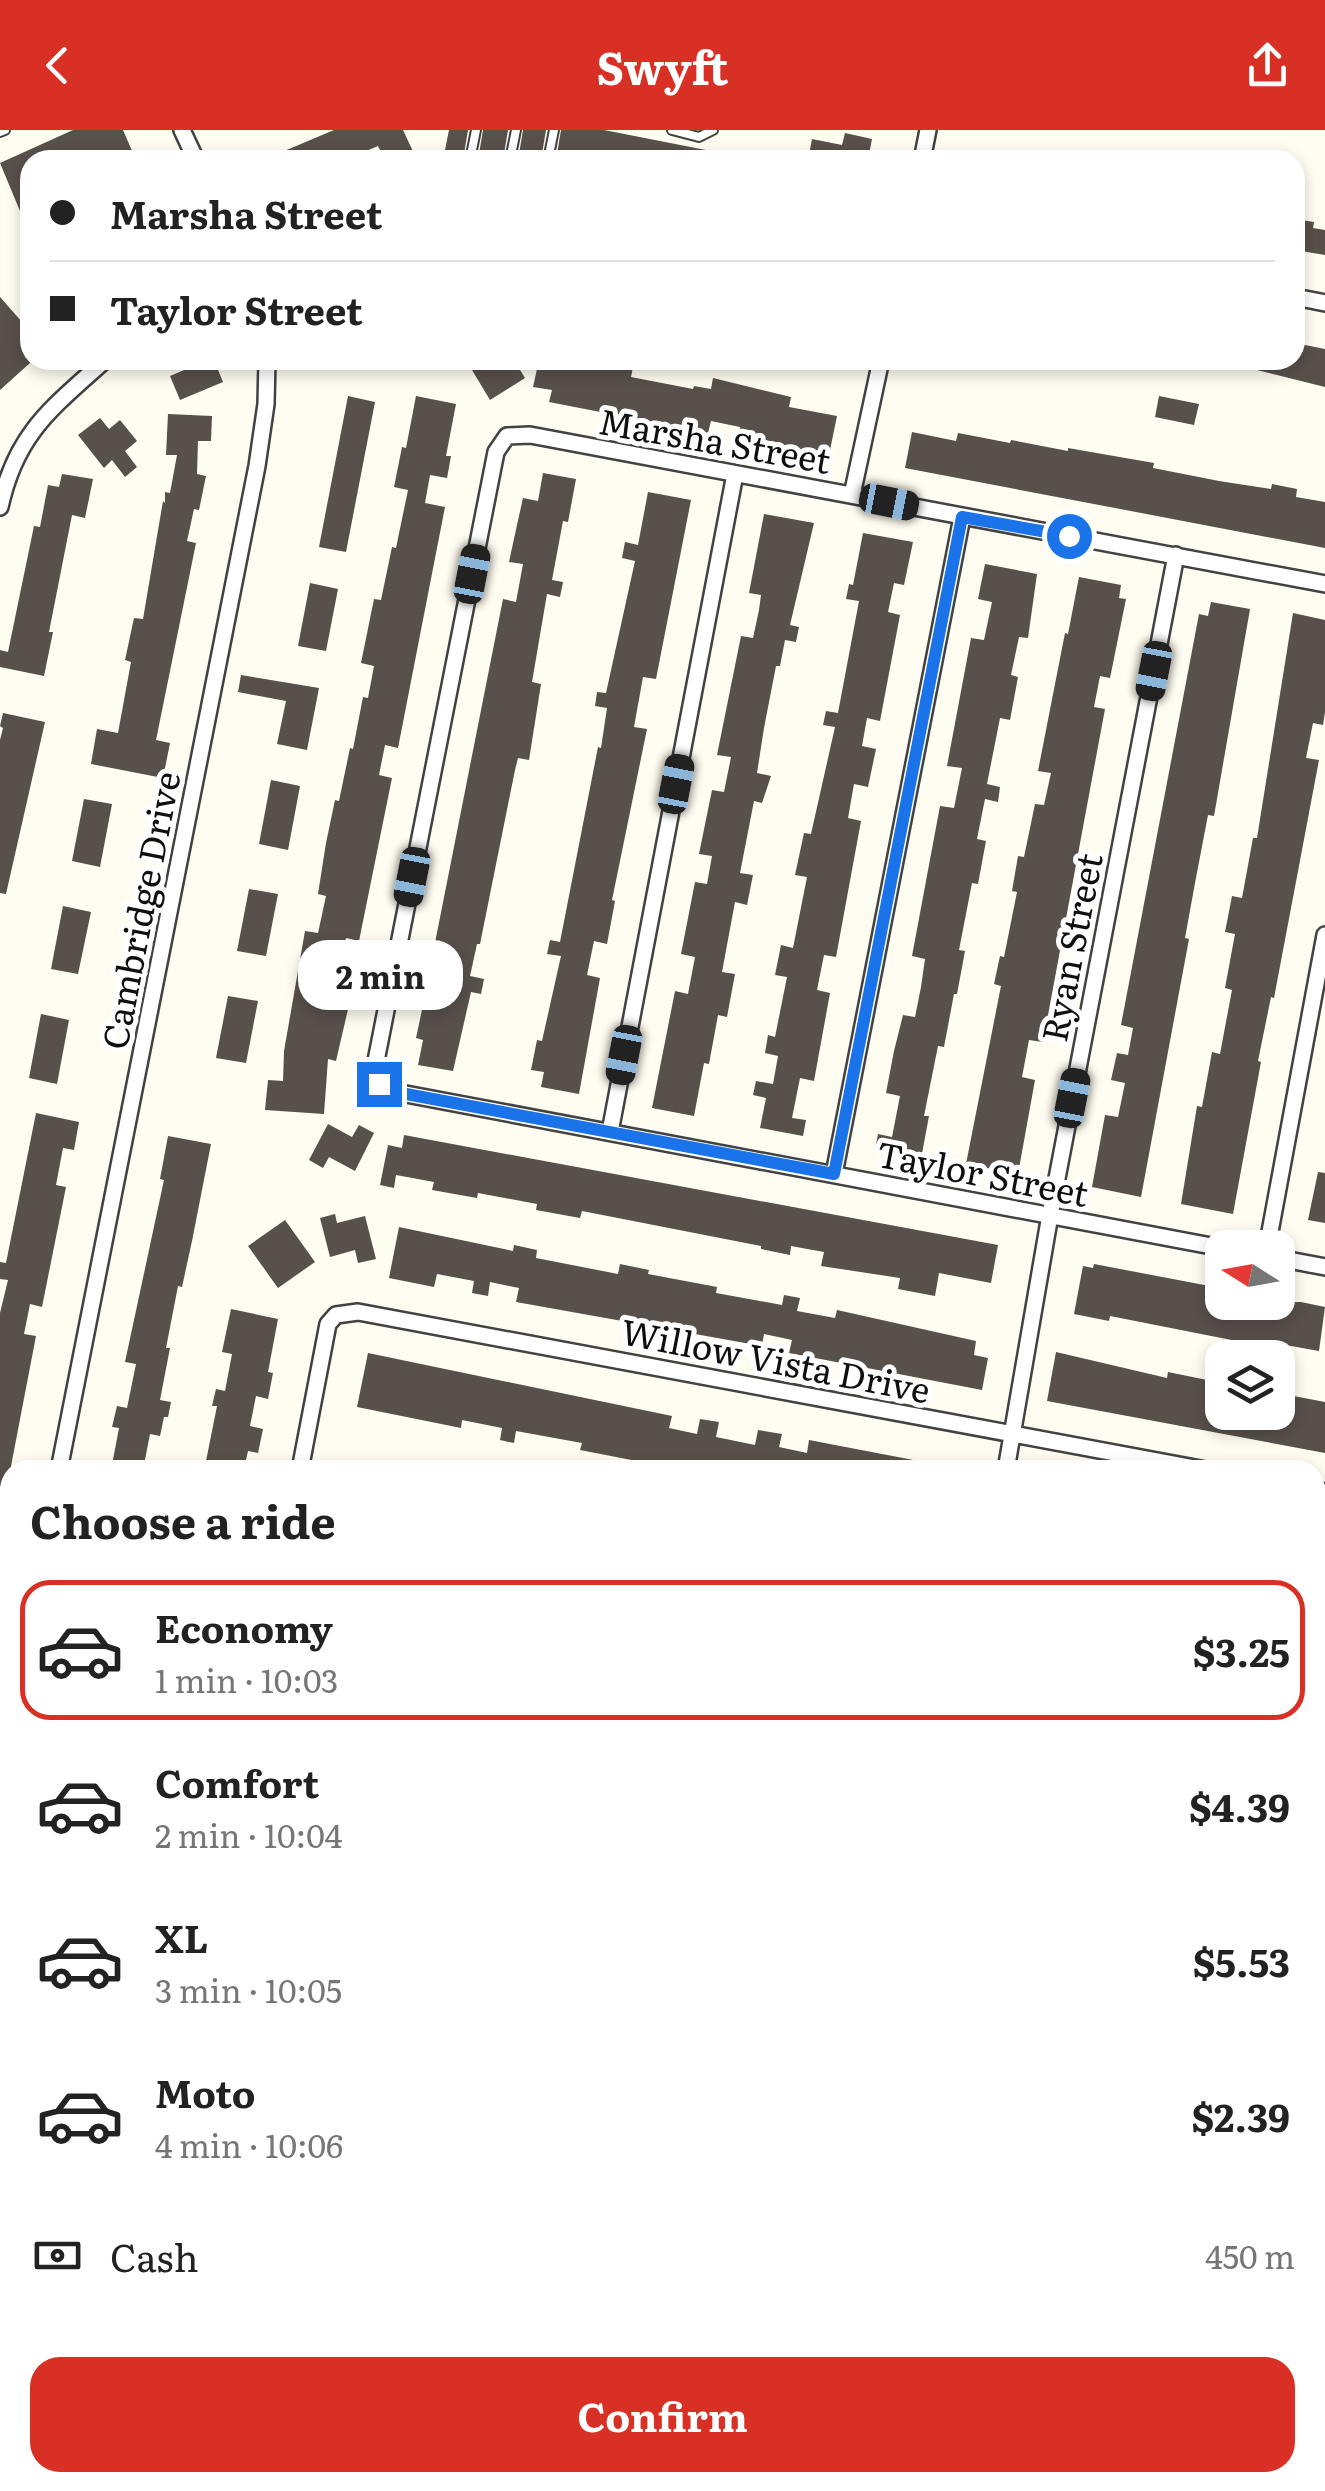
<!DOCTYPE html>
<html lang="en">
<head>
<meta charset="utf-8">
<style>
	:root { --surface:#fff; --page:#f6f6f6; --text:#222; --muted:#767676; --line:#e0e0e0; --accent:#d93025 }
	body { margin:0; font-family:Literata,serif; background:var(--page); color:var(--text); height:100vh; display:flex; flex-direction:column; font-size:38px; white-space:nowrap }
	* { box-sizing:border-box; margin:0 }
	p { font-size:32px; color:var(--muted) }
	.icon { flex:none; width:55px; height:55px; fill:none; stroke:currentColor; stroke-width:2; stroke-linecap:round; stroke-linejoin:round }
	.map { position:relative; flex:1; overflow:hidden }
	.drawer { position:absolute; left:0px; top:1330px; width:1325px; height:1032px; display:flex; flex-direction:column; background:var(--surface); border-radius:30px 30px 0 0; box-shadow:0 5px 15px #0003 }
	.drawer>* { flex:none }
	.guide { position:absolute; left:20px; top:20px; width:1285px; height:220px; border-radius:30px; box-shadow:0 5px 15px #0003; display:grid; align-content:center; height:220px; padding:0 30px; background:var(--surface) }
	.needle { width:65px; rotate:281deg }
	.fabs { position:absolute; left:1205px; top:1100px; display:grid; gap:20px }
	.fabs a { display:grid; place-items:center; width:90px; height:90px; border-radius:20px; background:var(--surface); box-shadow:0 5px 15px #0003; font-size:50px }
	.end { position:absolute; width:45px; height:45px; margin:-22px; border:12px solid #1a73e8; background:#fff; box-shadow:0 0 0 5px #fff }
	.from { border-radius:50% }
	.bubble { position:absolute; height:70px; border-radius:30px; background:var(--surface); box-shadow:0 5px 15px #0003; font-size:32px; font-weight:700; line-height:70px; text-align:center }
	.car { position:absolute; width:30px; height:60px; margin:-30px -15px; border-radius:12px; box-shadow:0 0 8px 2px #0007; background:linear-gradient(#222 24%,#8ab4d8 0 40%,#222 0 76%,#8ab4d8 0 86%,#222 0) }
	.guide b { display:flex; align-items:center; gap:35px; height:95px; font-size:38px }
	.guide b+b { border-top:2px solid var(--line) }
	.guide i { width:25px; height:25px; background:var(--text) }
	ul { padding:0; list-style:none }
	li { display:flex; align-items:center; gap:30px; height:140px; margin:0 20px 15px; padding:0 10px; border:5px solid transparent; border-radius:30px }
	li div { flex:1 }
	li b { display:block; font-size:38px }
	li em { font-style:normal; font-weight:700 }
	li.current { border-color:var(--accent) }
	li>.icon { width:90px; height:90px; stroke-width:1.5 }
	h2 { padding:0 30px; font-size:45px; line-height:120px }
	.pay { display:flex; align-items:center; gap:25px; height:110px; padding:0 30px; font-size:38px }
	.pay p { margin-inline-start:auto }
	.primary-button { display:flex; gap:20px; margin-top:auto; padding:20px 30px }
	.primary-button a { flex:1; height:115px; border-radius:30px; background:var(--accent); color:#fff; font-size:40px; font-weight:700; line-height:115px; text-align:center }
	header { display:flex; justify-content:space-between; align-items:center; height:130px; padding:0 30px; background:var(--accent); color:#fff; font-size:45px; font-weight:700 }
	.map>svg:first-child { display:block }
</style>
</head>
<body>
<header><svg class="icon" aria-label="back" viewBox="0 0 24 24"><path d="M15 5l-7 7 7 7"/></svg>Swyft<svg class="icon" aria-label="share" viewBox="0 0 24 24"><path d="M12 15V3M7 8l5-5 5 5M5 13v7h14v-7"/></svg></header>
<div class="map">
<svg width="1325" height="2361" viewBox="0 0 1325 2361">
	<rect width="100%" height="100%" fill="#fffcf1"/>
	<path fill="#58504b" d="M73,0H123L136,30H30V105L0,33Z
		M334,0H403L417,30H385L378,16L345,30H263Z
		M449,0H468L463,30H443Z
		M483,0H508L503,30H478Z
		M523,0H546L541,30H518Z
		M561,0H604L721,23L720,30H624L574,20L572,30H556Z
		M845,3L872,9L868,30H808L812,9L842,15Z
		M1295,89L1314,92L1313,98L1325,100V125L1295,120Z
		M0,167L30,201V233L0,260Z
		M1295,213L1325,219V257L1245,237L1246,230H1295Z
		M208,230H214L223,252L180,270L170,246Z
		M466,230H514L525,248L490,270Z
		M539,230H599L633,237L631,247L693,259L694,256L711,259L713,248L791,267L789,277L837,286L829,325L738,307L740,297L711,291L708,303L549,272L552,260L533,257Z
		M348,266L375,272L346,422L319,417Z
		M416,266L456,274L446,326H451L447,348L430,345L425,373L445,377L398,618L385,615L379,645L392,648L359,811L346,808L340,837L356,840L349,875L336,931L328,929L324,984L265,980L268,950L283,951L284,921L305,801L318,803L326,766L318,764L326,713L335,670L339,671L350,618L353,619L363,567L368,568L374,536L361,533L374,469L381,470L392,417L396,418L408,360L394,357L402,317L406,318Z
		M1159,266L1199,274L1194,295L1155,287Z
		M168,284L212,286L211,311H198L197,344L206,346L199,380L194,379L187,411L196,413L156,610L170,613L163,648L91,634L97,599L118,603L131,532L125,530L134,488L143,489L163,371L165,373V362L170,363L177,325H166Z
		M100,288L109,299L120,290L137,311L125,321L137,337L125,347L112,330L104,338L78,305Z
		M912,302L956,311L958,303L1010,313L1011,310L1068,321V318L1154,333L1153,338L1219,351L1271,359L1272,354L1297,359L1296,367L1325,372V418L905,338Z
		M543,343L576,349L568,392L563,391L552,450L563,452L560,467L547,464L532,552L541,554L529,630L518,628L515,640L480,814H477L470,846L484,849L481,864L471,862L453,941L418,935L423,910L416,908L426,861L436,863L443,830L432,828L503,469L516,472L523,434L509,432L517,395L523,368L538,371Z
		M62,344L93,349L85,388L72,385L49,502H53L44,546L0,537V520L8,522L34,396L40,397L48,355L59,357Z
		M648,362L691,370L656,549L643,547L634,597L647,599L612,770L615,771L607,814L594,811L587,845L600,848L579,964L541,957L544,942L531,940L537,910L542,911L561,826L547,824L550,810L560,812L598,617L601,618L607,578L595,576L597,562L606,563L635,431L622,428L625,412L638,415Z
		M764,384L814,393L790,495L799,497L796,512L785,510L780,536H776L764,598L757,643L771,646L762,673L754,671L740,743L753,745L747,775L735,772L722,842L735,844L727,887L718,885L709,934L704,933L694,986L652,978L675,861L688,864L695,827L681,824L695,752L707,754L712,726L699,724L712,660L724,662L731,627L717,625L741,506L753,508L759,480L761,465L749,463Z
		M863,403L913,412L904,455L894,453L888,482L900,485L880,591L867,588L862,616L876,619L868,657L854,654L848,688L861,691L836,827L824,825L817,860L830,863L814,951L800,948L792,988L806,990L803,1006L760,998L766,968L753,965L756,951L773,954L778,926L765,923L768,905L775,907L787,847L775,845L781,815L793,818L807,747L795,745L804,703L811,704L835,597L823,595L826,581L838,583L859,471L846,469L849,454L853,455Z
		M985,434L1037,444L1028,508L1019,507L1011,545L1018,547L1010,590L1000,588L987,654L1000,657L998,672L985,669L977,709L986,711L978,754L972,753L959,820L965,821L957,864H954L944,917L938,916L924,986H929L921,1029L875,1020L878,1004L892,1007L900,966L886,963L894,921L903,885L915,887L921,857L925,829L912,826L940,676L954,678L962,638L947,636L971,508L984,510L992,472L978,469Z
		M1079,447L1121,455L1119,468L1126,469L1110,548L1100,546L1094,577L1105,579L1043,912L1029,910L1022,947L1035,950L1018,1044L966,1034L1001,856L994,854L1000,826L1004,827L1017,762L1012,761L1018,726L1024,727L1035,674L1044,675L1051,643L1038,641L1065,503L1068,504Z
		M310,453L338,459L326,521L298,516Z
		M1211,472L1250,479L1214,686L1208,685L1195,753L1185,808L1189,809L1141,1067L1092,1057L1105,985L1118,987L1125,953L1111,950L1117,923L1128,925L1133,898L1121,895L1199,484L1208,486Z
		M1293,483L1325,490V582L1323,595L1313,593L1306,628L1319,630L1274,868L1271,867L1258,931L1261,932L1233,1084L1181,1074L1197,976L1202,977L1212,922L1220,924L1232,860L1225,858L1235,804L1225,802L1232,766L1242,768L1253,708H1257Z
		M241,545L319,558L307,620L277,614L286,571L238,562Z
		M3,583L45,592L6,764L0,763V610L3,598L0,596Z
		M271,650L300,656L288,720L259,714Z
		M84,669L112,674L100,737L72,731Z
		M249,759L278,764L266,826L237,821Z
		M63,776L91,782L78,844L51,839Z
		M228,866L258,871L246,933L216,928Z
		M41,884L69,890L57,954L29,948Z
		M36,983L79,992L74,1020L63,1018L56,1055L66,1057L42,1177L30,1174L24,1204L36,1206L7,1357L0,1356V1183L8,1150L0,1149V1132L6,1133Z
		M328,994L352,1007L359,995L374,1003L355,1041L329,1027L323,1038L309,1030Z
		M404,1005L998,1115L991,1153L939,1143L935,1166L898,1159L900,1148L821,1136L824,1122L791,1116L790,1125L761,1119V1116L582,1081L580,1088L536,1080L537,1074L478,1063L477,1068L432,1060L434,1052L396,1045L394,1058L380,1055L388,1015L402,1018Z
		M168,1006L211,1014L192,1111L182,1157L178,1156L166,1218H170L160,1270L171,1272L168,1287H164L160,1306L150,1304L143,1340H111L119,1298L112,1297L117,1276L127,1278L136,1234L125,1232L164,1050L160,1049Z
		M1318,1042L1325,1043V1093L1308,1090Z
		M335,1084L337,1093L365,1086L376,1129L358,1133L355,1120L330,1127L320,1088Z
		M285,1090L315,1132L278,1158L248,1116Z
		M399,1097L513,1121L514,1115L537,1120L536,1128L618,1144L620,1134L649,1140L648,1144L717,1157L716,1163L782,1175L784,1165L800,1168L797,1181L835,1188L837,1180L976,1211L974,1225L988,1228L982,1260L789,1223L792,1210L764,1204L762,1216L516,1172L519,1158L490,1152L488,1166L472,1163L474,1151L437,1144L434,1157L389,1148Z
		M1094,1134L1220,1158L1217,1172H1301L1325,1177L1319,1221L1268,1212L1267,1217L1110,1186L1109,1191L1074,1184L1083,1136L1093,1138Z
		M231,1179L278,1189L268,1242L273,1243L268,1269L256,1266L250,1296L263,1299L258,1323L248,1321L244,1339L206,1331L217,1276H212L216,1259L225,1261L232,1224L222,1222Z
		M1056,1222L1167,1248L1168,1242L1222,1253V1282H1278V1263L1325,1272V1323L1047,1271Z
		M368,1223L672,1286L669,1298L697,1304L700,1289L719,1292L716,1307L755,1315L758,1300L782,1304L779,1317L807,1323L809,1310L929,1333L928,1340H683L580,1320L582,1313L516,1301L514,1313L500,1310L502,1298L462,1290L461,1298L357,1277Z"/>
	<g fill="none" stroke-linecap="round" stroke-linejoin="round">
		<defs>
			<path id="lane" d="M672,0L699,7L713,0
				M0,2L5,0
				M470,30L476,0
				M510,30L516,0
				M548,30L554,0"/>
			<path id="street" d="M182,0L196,30
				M922,30L928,0
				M1295,167L1325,173
				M852,365L881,230
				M0,377C16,303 52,278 105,230
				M610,1002L735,344
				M834,1044L962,387
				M1222,1118L390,961L379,954L375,936L496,322L507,306L530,305L1325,454
				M1267,1118L1325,805
				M1278,1128L1325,1137
				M59,1340L257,336L266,274L267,230
				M300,1340L328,1194L336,1185L358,1182L1206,1340
				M1006,1340L1050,1085L1176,425
				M1315,1360L1325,1362
				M1315,1592L1325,1594
				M0,1688L10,1650
				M1315,2164L1325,2166
				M95,2352L96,2361
				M1074,2352L1122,2361
				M325,2361L327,2352
				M554,2361L556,2352
				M787,2361L789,2352"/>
			<path id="secondary" d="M0,1484L10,1486
				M1315,1773H1325"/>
		</defs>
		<use href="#lane" stroke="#424242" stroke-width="12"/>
		<use href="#street" stroke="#424242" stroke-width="20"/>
		<use href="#secondary" stroke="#313131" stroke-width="25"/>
		<use href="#lane" stroke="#fff" stroke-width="8"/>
		<use href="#street" stroke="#fff" stroke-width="15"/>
		<use href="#secondary" stroke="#fef4ac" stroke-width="20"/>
	</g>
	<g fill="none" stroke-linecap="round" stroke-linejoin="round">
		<path stroke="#1a73e8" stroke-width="12" d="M379,954L390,961L834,1044L962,387L1069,406"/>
	</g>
	<g text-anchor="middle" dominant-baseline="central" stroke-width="10" stroke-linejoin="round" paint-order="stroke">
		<g font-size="35" fill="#0f0f0f" stroke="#fff">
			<text transform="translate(715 309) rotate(10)">Marsha Street</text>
			<text transform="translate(139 780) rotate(-79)">Cambridge Drive</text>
			<text transform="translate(1070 817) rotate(-79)">Ryan Street</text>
			<text transform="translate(983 1042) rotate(11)">Taylor Street</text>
			<text transform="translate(776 1229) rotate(11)">Willow Vista Drive</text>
		</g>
	</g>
</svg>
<div class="fabs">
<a><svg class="needle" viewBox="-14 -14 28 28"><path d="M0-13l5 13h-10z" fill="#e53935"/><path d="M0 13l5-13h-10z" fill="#767676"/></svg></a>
<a><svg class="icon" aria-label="layers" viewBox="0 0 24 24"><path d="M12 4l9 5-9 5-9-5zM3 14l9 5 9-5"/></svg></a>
</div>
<i class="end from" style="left:1069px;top:406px"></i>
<i class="end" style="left:379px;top:954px"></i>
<div class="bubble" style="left:298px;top:810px;width:165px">2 min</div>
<i class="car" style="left:889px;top:372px;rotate:101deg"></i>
<i class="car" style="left:472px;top:444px;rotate:11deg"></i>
<i class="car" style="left:1154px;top:541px;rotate:191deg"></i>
<i class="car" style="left:676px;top:654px;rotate:11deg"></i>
<i class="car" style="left:412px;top:747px;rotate:191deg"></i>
<i class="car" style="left:624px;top:925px;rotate:191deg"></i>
<i class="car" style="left:1072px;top:968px;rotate:11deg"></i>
<div class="guide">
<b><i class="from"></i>Marsha Street</b>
<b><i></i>Taylor Street</b>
</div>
<section class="drawer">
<h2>Choose a ride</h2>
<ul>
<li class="current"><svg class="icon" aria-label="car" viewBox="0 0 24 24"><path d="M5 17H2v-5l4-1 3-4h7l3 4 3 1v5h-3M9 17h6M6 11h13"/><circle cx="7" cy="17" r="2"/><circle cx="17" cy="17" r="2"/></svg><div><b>Economy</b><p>1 min · 10:03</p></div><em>$3.25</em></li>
<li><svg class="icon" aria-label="car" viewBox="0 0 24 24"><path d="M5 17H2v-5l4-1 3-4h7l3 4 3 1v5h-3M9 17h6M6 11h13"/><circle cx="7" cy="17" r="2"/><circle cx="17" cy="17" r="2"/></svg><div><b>Comfort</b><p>2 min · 10:04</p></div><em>$4.39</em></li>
<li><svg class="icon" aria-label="car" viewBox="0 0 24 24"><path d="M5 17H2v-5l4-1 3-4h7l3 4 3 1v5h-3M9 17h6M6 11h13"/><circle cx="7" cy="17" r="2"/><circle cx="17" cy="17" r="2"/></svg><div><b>XL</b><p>3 min · 10:05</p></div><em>$5.53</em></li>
<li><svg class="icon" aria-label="car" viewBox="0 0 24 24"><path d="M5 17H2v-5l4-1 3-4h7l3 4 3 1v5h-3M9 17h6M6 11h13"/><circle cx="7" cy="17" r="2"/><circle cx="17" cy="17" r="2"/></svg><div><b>Moto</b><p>4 min · 10:06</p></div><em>$2.39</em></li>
</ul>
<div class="pay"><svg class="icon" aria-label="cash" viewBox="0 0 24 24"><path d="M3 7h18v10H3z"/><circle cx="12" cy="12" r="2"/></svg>Cash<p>450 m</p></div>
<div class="primary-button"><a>Confirm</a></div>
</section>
</div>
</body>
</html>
